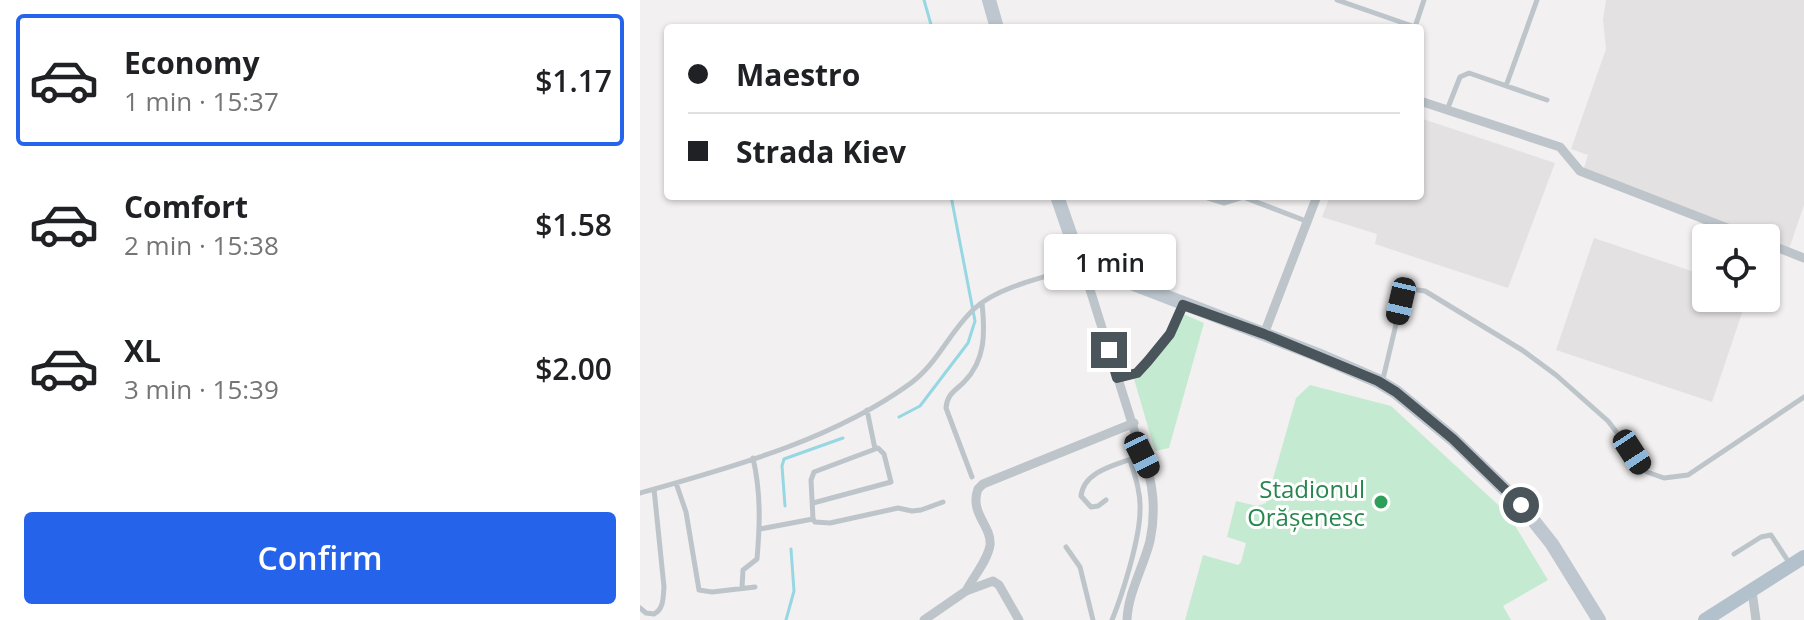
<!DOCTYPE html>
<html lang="en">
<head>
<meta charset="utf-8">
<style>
	:root { --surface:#fff; --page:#f2f2f2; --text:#202124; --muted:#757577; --line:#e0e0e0; --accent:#2563eb }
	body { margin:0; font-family:"Open Sans",sans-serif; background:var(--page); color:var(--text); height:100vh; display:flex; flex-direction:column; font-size:30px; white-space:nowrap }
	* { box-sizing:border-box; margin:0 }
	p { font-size:26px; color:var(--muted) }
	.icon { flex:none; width:44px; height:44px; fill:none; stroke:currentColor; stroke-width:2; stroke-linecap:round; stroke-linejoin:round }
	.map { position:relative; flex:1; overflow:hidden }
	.drawer { display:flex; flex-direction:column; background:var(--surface); width:640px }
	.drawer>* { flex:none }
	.top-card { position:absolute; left:24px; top:24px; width:760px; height:176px; border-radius:8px; box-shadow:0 2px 6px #0004; display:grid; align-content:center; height:176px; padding:0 24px; background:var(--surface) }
	.tools { position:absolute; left:1052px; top:224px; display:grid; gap:16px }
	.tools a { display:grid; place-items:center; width:88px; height:88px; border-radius:8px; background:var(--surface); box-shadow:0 2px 6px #0004; font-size:40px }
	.end { position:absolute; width:36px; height:36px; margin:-18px; border:10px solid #4a545b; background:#fff; box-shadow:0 0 0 4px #fff }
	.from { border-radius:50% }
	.bubble { position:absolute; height:56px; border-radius:8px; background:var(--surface); box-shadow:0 2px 6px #0004; font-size:26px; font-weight:600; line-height:56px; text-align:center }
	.car { position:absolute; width:24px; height:48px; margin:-24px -12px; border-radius:10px; box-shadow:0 0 6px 2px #0007; background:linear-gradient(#222 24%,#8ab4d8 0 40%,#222 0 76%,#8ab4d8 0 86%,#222 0) }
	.top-card b { display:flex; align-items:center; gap:28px; height:76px; font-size:30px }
	.top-card b+b { border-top:2px solid var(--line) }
	.top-card i { width:20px; height:20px; background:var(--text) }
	ul { padding:14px 0 0; list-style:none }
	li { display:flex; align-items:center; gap:24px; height:132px; margin:0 16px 12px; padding:0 8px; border:4px solid transparent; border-radius:8px }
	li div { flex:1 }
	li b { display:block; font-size:30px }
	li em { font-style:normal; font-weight:600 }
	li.current { border-color:var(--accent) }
	li>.icon { width:72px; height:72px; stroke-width:1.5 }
	.primary-button { display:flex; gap:16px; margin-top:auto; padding:16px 24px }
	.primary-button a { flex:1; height:92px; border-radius:8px; background:var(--accent); color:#fff; font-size:32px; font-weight:600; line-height:92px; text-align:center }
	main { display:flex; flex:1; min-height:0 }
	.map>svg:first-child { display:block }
</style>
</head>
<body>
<main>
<section class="drawer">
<ul>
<li class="current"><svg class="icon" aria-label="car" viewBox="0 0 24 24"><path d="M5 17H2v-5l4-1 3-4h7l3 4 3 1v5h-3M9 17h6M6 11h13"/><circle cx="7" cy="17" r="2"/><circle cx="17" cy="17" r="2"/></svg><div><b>Economy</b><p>1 min · 15:37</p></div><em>$1.17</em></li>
<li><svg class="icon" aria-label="car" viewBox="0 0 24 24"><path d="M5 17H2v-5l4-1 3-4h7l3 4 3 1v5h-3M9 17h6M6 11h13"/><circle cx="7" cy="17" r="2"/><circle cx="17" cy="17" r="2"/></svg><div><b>Comfort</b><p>2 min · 15:38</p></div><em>$1.58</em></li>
<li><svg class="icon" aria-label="car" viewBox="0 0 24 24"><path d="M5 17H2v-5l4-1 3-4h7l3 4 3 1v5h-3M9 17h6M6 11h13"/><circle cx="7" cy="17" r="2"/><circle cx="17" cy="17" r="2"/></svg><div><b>XL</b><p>3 min · 15:39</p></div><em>$2.00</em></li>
</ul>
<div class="primary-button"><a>Confirm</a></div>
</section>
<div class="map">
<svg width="1164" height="620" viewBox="0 0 1164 620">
	<rect width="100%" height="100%" fill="#f2f0f0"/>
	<path fill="#e3e1e2" d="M966,0H1164V205L1149,249L1126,240V238H1120L943,171L948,155L931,149L966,49L963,20Z
		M780,118L915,163L868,288L735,244L737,234L682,217L690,196H780Z
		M954,238L1066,276V298H1107L1072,402L916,350Z"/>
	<path fill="#c4ebd1" d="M543,314L564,323L529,448L515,451L494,379L507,366Z
		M670,385L751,406L868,514L908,580L863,606L871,620H545L563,555L598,565L601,562L606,543L587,537L596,501L617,506L626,503L656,398Z"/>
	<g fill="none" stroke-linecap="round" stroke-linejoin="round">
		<path stroke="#96d7e3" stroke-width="3" d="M284,0L292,28
			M259,417L280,406L328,343L335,321L311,196
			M145,506L142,466L144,459L203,438
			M146,620L154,591L151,549"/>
		<path stroke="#bdc5cb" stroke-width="5" d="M697,0L775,27
			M775,27L784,0
			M866,86L897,0
			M807,110L820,77L829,73L907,100
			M562,196L584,203L603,197L666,221
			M478,378C483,377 492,376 496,374C516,363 533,325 543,306
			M742,383L763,295L771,289L785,291L882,350L916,375L968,421L1007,472L1024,478L1048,475L1164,397
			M227,410L235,449
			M332,477L306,408C307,394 315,391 324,382C346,360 345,332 342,303
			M36,483L46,512L59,590L72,592L115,587
			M0,493C92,467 193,440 271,383C298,363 310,331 334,309C358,286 410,276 442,266
			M466,500L458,506L451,507L441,496C444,469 481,464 502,455
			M173,503L251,482L244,454L238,448L174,472L171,480L173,519L175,522L190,523L258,508L272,511L281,510L303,502
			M120,529L173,519
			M426,547L440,567L453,620
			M1094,554L1121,537L1131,535L1150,564
			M102,588L103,570L117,559C120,524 121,493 113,458
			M0,608L6,613L14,614C24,609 23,597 24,587L14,489
			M472,620C483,593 500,538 500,510C501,493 495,476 490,460"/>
		<path stroke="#bdc5cb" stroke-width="9" d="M780,101L920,147L940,171L1113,238
			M1126,243L1164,258
			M441,261L502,455C514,481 516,513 510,541C503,568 488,593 487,620
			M624,334L677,196
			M326,591C333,577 348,560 350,545C352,526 329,513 338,489L343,484L494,423
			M1112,591L1116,620
			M284,620L326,591L353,581L359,585L379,620"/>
		<path stroke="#bec7cf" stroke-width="14" d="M349,0L357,28
			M417,196L436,251L452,268L678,355L738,381L756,392L813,439L881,505L912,544L959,620"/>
		<path stroke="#b3c1cc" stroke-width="14" d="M1065,620L1164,557"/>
	</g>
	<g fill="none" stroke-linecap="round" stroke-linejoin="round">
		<path stroke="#4a545b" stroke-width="10" d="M469,350L477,378L497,373L508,361L530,334L543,305L624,334L738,381L756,392L813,439L881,505"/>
	</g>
	<circle fill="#2e9e5b" stroke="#fff" stroke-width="3" cx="741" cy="502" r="8"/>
	<g text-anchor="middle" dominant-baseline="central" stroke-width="6" stroke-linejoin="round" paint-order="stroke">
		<g font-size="24" fill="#27864d" stroke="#fff" text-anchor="end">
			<text x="725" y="488">Stadionul<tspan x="725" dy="28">Orășenesc</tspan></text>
		</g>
	</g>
</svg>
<div class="tools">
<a><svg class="icon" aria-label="locate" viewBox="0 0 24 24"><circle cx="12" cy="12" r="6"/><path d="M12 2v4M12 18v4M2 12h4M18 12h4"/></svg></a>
</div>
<i class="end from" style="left:881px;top:505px"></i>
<i class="end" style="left:469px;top:350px"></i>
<div class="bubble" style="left:404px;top:234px;width:132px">1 min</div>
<i class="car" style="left:761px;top:301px;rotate:193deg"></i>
<i class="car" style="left:992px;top:452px;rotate:147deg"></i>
<i class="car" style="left:502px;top:455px;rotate:154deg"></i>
<div class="top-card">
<b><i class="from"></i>Maestro</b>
<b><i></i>Strada Kiev</b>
</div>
</div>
</main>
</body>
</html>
